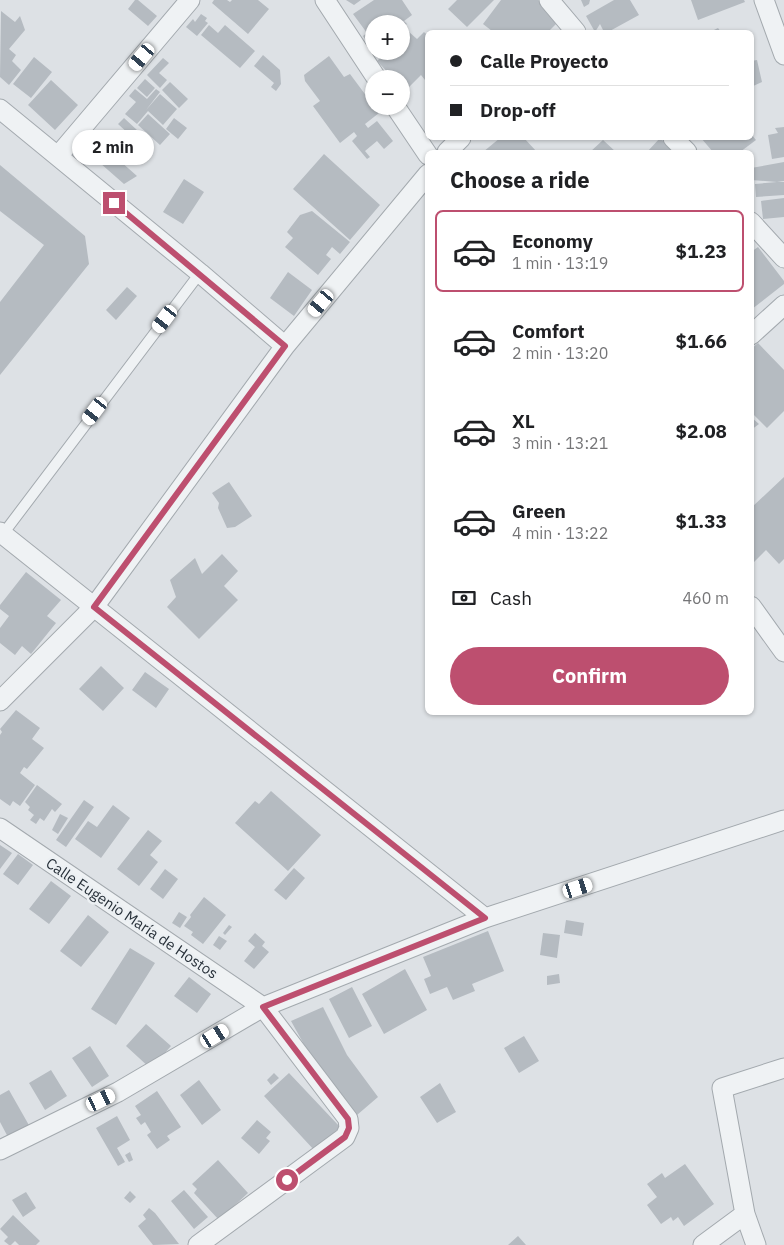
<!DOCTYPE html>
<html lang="en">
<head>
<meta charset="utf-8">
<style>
	:root { --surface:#fff; --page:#f2f2f2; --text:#202124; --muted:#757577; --line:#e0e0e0; --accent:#bd4f6f }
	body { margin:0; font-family:"IBM Plex Sans",sans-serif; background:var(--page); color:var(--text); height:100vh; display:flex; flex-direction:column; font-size:19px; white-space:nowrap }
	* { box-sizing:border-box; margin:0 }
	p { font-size:16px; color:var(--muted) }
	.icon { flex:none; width:28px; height:28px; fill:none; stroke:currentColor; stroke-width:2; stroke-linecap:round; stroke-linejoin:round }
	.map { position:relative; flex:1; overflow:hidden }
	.panel { position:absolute; left:425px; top:150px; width:329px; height:565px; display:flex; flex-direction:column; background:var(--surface); border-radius:8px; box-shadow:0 1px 4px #0004 }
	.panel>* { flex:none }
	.top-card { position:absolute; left:425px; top:30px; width:329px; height:110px; border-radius:8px; box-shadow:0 1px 4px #0004; display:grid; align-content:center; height:110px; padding:0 25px; background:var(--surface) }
	.buttons { position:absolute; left:365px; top:15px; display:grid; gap:10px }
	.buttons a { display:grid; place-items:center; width:45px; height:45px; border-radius:50%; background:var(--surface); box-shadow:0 1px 4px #0004; font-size:25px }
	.end { position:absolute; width:22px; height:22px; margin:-11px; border:6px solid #bd4f6f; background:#fff; box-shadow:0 0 0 2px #fff }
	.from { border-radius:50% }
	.bubble { position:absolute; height:35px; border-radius:18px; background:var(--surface); box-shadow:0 1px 4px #0004; font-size:16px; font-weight:700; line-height:35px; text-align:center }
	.car { position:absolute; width:15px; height:30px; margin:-15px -8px; border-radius:6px; box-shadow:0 0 4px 1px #0007; background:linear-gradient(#fff 24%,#345 0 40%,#fff 0 76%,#345 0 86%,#fff 0) }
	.top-card b { display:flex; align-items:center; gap:18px; height:48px; font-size:19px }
	.top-card b+b { border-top:1px solid var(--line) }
	.top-card i { width:12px; height:12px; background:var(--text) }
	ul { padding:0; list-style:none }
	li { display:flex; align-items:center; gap:15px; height:82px; margin:0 10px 8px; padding:0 15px; border:2px solid transparent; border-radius:8px }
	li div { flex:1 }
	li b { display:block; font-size:19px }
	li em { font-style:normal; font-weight:700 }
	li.on { border-color:var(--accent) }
	li>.icon { width:45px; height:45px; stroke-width:1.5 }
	h2 { padding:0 25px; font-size:22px; line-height:60px }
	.pay { display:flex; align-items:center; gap:12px; height:55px; padding:0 25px; font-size:19px }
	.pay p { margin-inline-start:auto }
	.button { display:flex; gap:10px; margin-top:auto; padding:10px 25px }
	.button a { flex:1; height:58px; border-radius:30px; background:var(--accent); color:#fff; font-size:20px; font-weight:700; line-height:58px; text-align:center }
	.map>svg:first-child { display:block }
</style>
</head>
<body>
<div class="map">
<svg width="784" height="1245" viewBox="0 0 784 1245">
	<rect width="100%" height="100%" fill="#dde1e5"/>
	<path fill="#b5bbc1" d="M135,0H138L157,16L148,26L128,9Z
		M214,0H227L230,2L232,0H258L269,9L248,34L212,3Z
		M346,0H361L354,5Z
		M374,0H402L412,15L404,21L407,24L401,28V24H374V48L372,49L363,36L367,33L353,14Z
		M457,0H494L467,27L448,9Z
		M501,0H538L544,5L556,24L548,32H491L492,31L483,24Z
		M581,0H590L589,4L584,7Z
		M614,0H630L639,15L608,32H604L600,24L595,32L586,16Z
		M691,0H744L745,2L698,20Z
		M1,11L15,22L20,16L25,30L9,49L16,55L12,61L21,70L9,85L0,77Z
		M201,14L207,18L205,21L208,23L197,36L186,27L193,19L195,22Z
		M209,25L218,33L225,25L255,51L240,68L201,35Z
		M718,28L721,32H710Z
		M408,31L417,39L424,32L428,36V78L425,80L421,75L408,88L401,85V79H394L377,61L387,51H401V38Z
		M263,55L280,70L281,84L276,91L271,87L274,83L254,66Z
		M329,56L344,77L350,74L379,113L365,124L368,128L377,121L393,141L384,149L377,141L365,151L370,157L367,159L352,141L357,136L354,132L340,143L313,106L320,101L305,81L304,75Z
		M34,57L52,72L31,98L13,84Z
		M163,58L169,63L159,73L167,80L160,88L147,75Z
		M757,60L762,82L751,87V61Z
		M145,79L155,88L147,97L137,88Z
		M51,80L78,105L55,130L28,105Z
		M170,82L188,99L179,108L162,90Z
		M135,89L147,99L156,89L160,92L146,110L160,94L177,109L163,125L148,111L137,124L125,114L136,102L129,96Z
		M148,114L170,134L160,145L138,125Z
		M124,118L150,142L144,148L118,124Z
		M174,118L187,128L178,139L166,129Z
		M784,127V157L772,159L768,135L778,133L775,128Z
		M110,130L128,145L118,157L100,142Z
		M751,134L756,140L740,152H713L701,138H751Z
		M500,138H524L537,152H483Z
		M660,138L675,152H647Z
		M603,140L616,152H590Z
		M89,144L96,150L91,157L83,151Z
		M102,145L137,176L124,184L92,156Z
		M324,154L380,205L350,240L293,189Z
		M784,162V181L777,182L751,180V168Z
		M0,165L85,236L89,264L0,375V302L44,245L0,211Z
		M184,179L204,192L183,224L163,212Z
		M777,182H784V195L756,197L755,184Z
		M784,198V217L763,219L761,201Z
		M312,211L350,242L340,254L332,247L326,255L331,259L318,275L285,247L293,238L287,232L300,215Z
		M758,247L784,281V284L752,309L751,252Z
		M288,272L312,290L294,316L270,298Z
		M127,287L137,296L116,320L106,310Z
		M758,343L784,370V411L767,428L751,412V349Z
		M751,417L759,424L751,430Z
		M784,477V559L779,564L766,550L751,565V508Z
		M229,482L252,516L235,527L227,528L218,508L219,503L212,493Z
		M222,554L238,571L224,586L238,600L199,639L167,607L176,597L170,580L195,558L202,574Z
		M26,572L61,600L47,616L56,623L31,654L22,646L15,655L0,643V628L9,616L0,609V605Z
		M101,666L124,688L103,711L79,689Z
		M145,672L169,689L156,708L132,690Z
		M16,710L40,728L32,739L44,748L27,769L24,767L20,773L35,785L20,806L13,801L10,806L0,799V735L2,732L0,729Z
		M37,785L62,804L55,812L52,809L44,821L40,818L36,824L30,820L34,815L28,810L30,807L25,802Z
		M271,791L321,835L288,871L235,823L255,801L259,804Z
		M84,800L94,807L66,847L56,840Z
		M113,805L130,818L101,858L75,839L88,821L97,827Z
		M60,814L68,818L58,834L52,830Z
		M148,830L162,841L150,855L158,862L139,886L117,869Z
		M0,845L12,853L0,869Z
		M18,854L33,865L18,885L3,874Z
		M294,868L305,878L286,900L274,890Z
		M165,869L178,879L163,899L150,889Z
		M51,881L71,896L49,924L29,909Z
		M204,897L226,915L203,944L191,935L193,932L184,926L191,917L190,915Z
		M179,912L187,917L180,928L172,923Z
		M88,915L109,932L81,967L60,951Z
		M566,920L584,923L582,936L564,933Z
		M229,925L232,927L225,935L223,933Z
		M488,931L504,971L472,984L475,991L453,1000L447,987L430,994L424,979L431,976L423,957Z
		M255,933L265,942L262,946L269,952L254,969L244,961L255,947L248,941Z
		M543,933L560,935L557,958L540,955Z
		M219,936L227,941L220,950L213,945Z
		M130,948L155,963L116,1025L91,1009Z
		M405,969L427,1010L384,1034L362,994Z
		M559,974L560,983L547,985V976Z
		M189,977L211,994L197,1013L174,996Z
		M352,987L372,1026L349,1038L329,999Z
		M323,1007L347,1055L378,1097L357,1115L316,1066L291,1021Z
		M146,1024L171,1046L151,1069L126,1046Z
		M524,1036L539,1061L519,1073L504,1048Z
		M90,1046L109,1076L92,1087L72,1058Z
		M51,1070L67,1096L45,1110L29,1083Z
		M274,1073L279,1078L271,1085L267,1080Z
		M289,1073L340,1127L315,1151L264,1096Z
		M199,1080L221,1110L202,1125L180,1095Z
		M440,1083L456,1112L437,1123L420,1097Z
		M9,1090L30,1127L9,1139L0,1122V1095Z
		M157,1091L181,1127L167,1136L170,1140L157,1149L147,1135L151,1132L145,1122L141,1125L136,1118L141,1115L135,1106Z
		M117,1116L130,1140L117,1148L125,1162L118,1166L96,1128Z
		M257,1120L271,1132L266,1138L270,1141L259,1154L241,1138Z
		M130,1152L133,1160L129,1162L125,1155Z
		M218,1160L248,1193L219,1220L194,1193L197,1189L192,1184Z
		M685,1164L714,1204L684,1226L678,1217L673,1221L671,1217L661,1224L647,1205L657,1197L647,1184L662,1173L665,1178Z
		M184,1190L208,1217L194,1229L171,1201Z
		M130,1191L136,1197L130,1203L124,1198Z
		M26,1192L36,1208L23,1217L12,1200Z
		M149,1208L155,1213L179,1244L153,1245L138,1226L146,1219L143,1215Z
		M13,1215L40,1241L36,1245H19L15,1241L11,1245H9L4,1241L8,1237L0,1229Z
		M518,1236L526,1245H508Z"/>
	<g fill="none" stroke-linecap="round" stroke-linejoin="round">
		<defs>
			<path id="lane" d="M3,534L200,273"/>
			<path id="street" d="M325,0L377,79
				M549,0L576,32
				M764,0L784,55
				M395,106L428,155
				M0,109L200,273L285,346
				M673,138L687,152
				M447,152L461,138
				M58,156L190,0
				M751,222L784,258
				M751,335L784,305
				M0,532L485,918
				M751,606L784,652
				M0,701L94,607L285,346L428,174
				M0,828L263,1007L348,1119L349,1128L345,1137L198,1245
				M0,1150L118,1092L263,1007L485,918L784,820
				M703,1245L745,1214
				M756,1245L745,1214L722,1088L784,1068"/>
		</defs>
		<use href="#lane" stroke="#a3a9ae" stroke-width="12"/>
		<use href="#street" stroke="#a3a9ae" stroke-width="21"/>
		<use href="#lane" stroke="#eff2f4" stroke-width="10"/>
		<use href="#street" stroke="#eff2f4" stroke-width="19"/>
	</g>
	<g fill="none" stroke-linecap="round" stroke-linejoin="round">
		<path stroke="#bd4f6f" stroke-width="6" d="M114,203L285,346L94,607L485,918L263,1007L348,1119L349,1128L345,1137L287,1180"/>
	</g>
	<g text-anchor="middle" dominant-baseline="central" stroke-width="5" stroke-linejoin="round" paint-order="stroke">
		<g font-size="15" fill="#28313a" stroke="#ecf0f3">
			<text transform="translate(132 918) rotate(34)">Calle Eugenio María de Hostos</text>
		</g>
	</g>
</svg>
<div class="buttons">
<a>+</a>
<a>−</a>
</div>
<i class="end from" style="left:287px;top:1180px"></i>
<i class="end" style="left:114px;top:203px"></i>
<div class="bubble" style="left:72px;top:130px;width:82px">2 min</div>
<i class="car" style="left:142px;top:57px;rotate:220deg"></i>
<i class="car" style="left:321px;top:303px;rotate:220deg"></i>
<i class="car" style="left:165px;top:319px;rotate:217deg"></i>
<i class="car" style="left:95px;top:411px;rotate:217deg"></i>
<i class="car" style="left:578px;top:888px;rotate:72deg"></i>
<i class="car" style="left:215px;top:1036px;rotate:59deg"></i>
<i class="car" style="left:101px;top:1100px;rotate:64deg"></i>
<div class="top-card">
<b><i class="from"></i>Calle Proyecto</b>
<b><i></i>Drop-off</b>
</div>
<section class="panel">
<h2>Choose a ride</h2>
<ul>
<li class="on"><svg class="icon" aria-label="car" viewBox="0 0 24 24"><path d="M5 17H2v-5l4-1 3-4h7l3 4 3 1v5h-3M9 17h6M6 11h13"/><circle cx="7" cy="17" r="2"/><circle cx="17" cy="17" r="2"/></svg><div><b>Economy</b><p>1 min · 13:19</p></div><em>$1.23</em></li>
<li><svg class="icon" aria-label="car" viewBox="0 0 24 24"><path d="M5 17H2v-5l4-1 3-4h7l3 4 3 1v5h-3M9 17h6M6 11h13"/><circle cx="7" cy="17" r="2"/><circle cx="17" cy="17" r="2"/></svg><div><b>Comfort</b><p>2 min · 13:20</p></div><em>$1.66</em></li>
<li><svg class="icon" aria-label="car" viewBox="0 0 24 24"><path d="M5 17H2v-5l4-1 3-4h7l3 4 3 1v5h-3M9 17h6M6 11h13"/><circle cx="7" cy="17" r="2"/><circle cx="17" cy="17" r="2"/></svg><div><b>XL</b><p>3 min · 13:21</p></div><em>$2.08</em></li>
<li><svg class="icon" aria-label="car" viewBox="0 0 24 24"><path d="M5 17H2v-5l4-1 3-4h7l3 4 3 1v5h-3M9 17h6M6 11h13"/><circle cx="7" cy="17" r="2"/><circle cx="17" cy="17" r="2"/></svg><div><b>Green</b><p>4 min · 13:22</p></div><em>$1.33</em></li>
</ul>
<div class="pay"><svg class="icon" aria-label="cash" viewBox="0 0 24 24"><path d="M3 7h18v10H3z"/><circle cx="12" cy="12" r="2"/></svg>Cash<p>460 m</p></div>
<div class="button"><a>Confirm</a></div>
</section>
</div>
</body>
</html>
